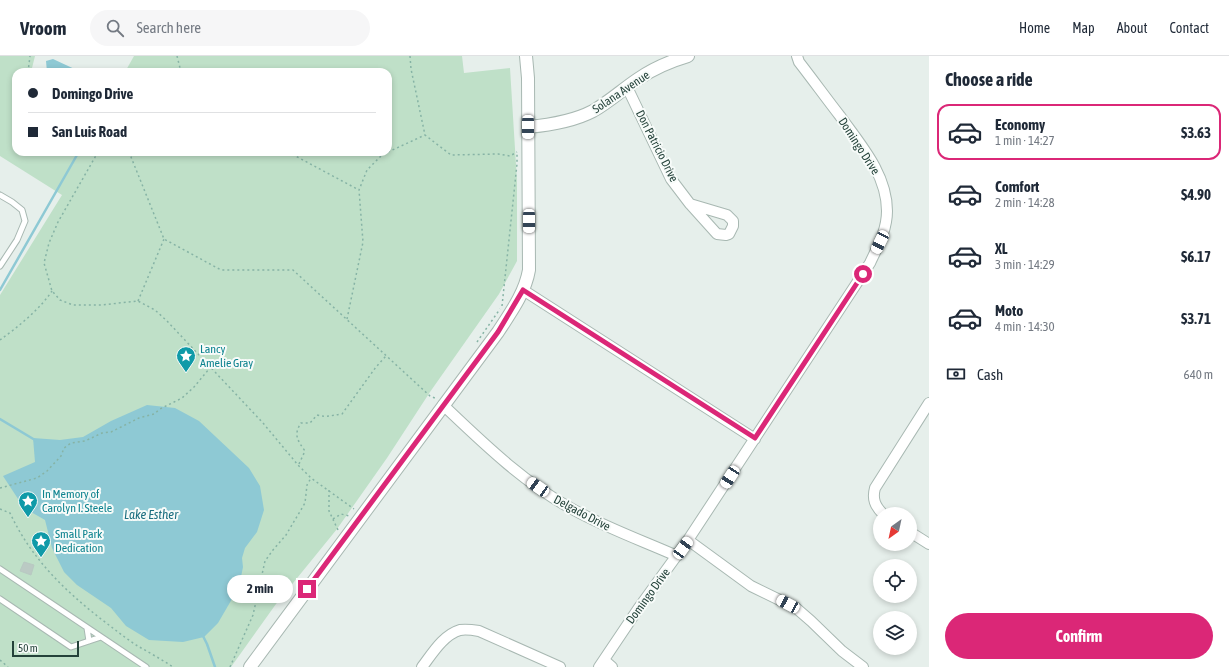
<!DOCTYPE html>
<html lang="en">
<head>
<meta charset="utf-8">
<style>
	:root { --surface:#fff; --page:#f6f6f7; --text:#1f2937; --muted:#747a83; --line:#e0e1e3; --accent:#db2777 }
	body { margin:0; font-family:"Asap Condensed",sans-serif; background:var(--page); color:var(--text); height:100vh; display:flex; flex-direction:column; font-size:15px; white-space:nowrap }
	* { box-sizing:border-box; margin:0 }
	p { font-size:13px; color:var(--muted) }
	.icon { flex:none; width:22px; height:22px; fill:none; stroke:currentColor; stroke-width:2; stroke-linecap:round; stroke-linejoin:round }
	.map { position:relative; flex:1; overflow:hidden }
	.drawer { display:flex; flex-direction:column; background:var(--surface); width:300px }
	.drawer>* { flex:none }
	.hud { position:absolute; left:12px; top:12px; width:380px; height:88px; border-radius:12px; box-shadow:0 2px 6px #0003; display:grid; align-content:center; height:88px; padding:0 16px; background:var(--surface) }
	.needle { width:26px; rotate:213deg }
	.tools { position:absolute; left:873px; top:451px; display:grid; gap:8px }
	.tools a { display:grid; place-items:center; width:44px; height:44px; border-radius:50%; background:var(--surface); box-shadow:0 2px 6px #0003; font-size:20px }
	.scale { position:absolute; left:12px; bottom:10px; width:67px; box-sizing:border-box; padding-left:4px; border:2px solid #24423a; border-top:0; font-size:11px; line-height:14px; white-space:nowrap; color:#24423a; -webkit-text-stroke:3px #f7fbf9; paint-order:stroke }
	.end { position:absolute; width:18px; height:18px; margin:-9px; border:5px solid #db2777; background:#fff; box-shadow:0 0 0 2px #fff }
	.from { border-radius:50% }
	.bubble { position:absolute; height:28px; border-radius:14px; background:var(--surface); box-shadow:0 2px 6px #0003; font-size:13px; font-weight:700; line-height:28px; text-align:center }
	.car { position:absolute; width:12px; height:24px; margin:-12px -6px; border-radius:5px; box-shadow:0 0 3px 1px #0007; background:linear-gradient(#fff 24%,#345 0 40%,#fff 0 76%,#345 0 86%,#fff 0) }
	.hud b { display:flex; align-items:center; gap:14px; height:38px; font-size:15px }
	.hud b+b { border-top:1px solid var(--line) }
	.hud i { width:10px; height:10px; background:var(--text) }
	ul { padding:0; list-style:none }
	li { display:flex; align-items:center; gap:12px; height:56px; margin:0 8px 6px; padding:0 8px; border:2px solid transparent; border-radius:12px }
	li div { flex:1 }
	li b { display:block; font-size:15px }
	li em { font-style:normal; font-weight:700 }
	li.on { border-color:var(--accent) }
	li>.icon { width:36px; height:36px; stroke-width:1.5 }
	h2 { padding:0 16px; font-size:18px; line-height:48px }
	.pay { display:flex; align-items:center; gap:10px; height:44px; padding:0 16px; font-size:15px }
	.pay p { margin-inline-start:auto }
	.cta { display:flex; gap:8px; margin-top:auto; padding:8px 16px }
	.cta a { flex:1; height:46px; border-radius:24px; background:var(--accent); color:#fff; font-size:16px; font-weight:700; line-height:46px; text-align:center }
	header { display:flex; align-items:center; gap:24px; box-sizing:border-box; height:56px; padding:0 20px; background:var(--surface); border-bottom:1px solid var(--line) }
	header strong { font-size:19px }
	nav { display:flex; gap:22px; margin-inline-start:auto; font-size:14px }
	.search { width:280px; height:36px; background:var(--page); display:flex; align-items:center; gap:10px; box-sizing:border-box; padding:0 14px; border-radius:22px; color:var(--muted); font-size:15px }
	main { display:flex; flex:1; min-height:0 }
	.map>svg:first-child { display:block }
</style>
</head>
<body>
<header>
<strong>Vroom</strong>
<div class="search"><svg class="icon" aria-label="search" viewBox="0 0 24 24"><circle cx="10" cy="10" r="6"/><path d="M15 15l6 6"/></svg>Search here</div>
<nav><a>Home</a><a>Map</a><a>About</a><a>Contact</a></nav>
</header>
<main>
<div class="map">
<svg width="929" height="611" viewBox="0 0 929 611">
	<rect width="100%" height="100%" fill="#e6efeb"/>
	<path fill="#bfe0c8" d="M0,0H35L32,12V16H16V96H388V16H125L134,0H462L464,17L510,12L517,125V205L499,238L430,336L387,402L337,473L276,548L231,611H0V239L62,139L0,100Z"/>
	<path fill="#8ec9d4" d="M53,3L81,16H47L46,5Z
		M147,349L175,352L199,365L249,412L260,430L264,454L257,476L245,492L242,502L243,511L239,531L218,567L204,581L183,586L149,584L126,570L111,552L77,529L64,516L52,492L45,464L24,452L3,420L35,406L33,382L60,384L83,381L111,365Z"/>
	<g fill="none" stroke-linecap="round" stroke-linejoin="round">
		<path stroke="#8ec9d4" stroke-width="2.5" d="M0,234L77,99
			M0,363L35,384
			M202,578L207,588L215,611"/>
	</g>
	<path fill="#bbcac4" stroke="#b8c9c2" d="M24,506L34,509L31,519L20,515Z"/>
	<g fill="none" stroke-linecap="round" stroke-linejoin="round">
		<defs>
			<path id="service" d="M0,139L12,146L22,154L25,165L17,184L0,210
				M0,513L146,611
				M0,543L71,591L101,581
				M87,572L89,585"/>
			<path id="minor" d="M627,31L671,123L690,148L717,178L726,179L729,178L733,170V165L727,159L690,148
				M523,234L755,383
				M443,349C484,388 524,427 574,454C607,472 643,485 677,500
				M883,458C875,450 872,443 875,432L929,347
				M910,476L929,488
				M688,484L751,530L796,552L811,565L842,595L863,611
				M604,604L612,611
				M422,611C432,598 443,579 460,574C466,573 473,574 479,575L560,611
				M599,611L638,553L688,484L870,207C878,190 887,174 887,155C887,118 860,88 840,60C826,42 813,24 799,6L797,0"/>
			<path id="tertiary" d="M528,71C550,69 574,65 593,55C609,46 623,33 638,23C654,12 671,5 688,0
				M250,611L498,276C511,256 525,237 529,214L528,22L526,0"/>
		</defs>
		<use href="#service" stroke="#a8b8b2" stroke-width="7"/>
		<use href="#minor" stroke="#a8b8b2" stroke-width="12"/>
		<use href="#tertiary" stroke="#a8b8b2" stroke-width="14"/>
		<path stroke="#86b3a5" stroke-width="1.5" stroke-dasharray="2 3" stroke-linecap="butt" d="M177,0L181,16
			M410,0L411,13L425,79L451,99L498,98L510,100L517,96
			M28,16L30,0
			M98,96L58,166L49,187L44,207L52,235L60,244L73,249H101L138,245L155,254L167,265L263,367L298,409L311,422L354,453
			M129,96L164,183L221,214H293L430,340L437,343
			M288,96L359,134
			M388,96L425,79
			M138,245L164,183
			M502,250L517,108V96
			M347,263L363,186L359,134L367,114L384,97L388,96
			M0,284C18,271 40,253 52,235
			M477,286L500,253
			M299,408L305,395C298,385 293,379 301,367H310L317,359C327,362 332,359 342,358L376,311L386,300
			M0,432L37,422L47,415L61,400L64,392L71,387L85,385L102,377L111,376L139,362L154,358L160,353L182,342L194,331L209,313
			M329,434V455L338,474
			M0,453L10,457C31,502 63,533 101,563C113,572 124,581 136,589C148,596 161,603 173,611
			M333,463L341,458L349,460
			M0,604L8,611
			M230,611L253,559L265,505L273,494L286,479L305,447L307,429L311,422"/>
		<use href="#service" stroke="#fff" stroke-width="5"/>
		<use href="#minor" stroke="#fff" stroke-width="10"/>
		<use href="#tertiary" stroke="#fff" stroke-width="12"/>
	</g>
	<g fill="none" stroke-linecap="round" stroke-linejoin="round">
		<path stroke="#db2777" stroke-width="5" d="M307,533L498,276L523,234L755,382L863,218"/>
	</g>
	<defs>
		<symbol id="sight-pin" viewBox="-11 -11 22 30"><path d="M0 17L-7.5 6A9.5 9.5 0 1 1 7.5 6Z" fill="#0f9aa8" stroke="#f7fbf9"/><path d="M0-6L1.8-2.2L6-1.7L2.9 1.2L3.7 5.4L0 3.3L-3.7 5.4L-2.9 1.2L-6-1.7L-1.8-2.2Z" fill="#fff"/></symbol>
	</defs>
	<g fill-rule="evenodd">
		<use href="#sight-pin" x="175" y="289" width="22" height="30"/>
		<use href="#sight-pin" x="17" y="434" width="22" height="30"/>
		<use href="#sight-pin" x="30" y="474" width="22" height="30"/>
	</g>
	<g text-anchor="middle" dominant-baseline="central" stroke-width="4" stroke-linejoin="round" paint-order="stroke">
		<g font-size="12" fill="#24423a" stroke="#f7fbf9">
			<text transform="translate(621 36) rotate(-34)">Solana Avenue</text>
			<text transform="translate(657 90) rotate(63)">Don Patricio Drive</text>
			<text transform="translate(859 90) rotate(57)">Domingo Drive</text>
			<text transform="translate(582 457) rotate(28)">Delgado Drive</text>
			<text transform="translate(648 540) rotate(-54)">Domingo Drive</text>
		</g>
		<g font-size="12" fill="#0d838f" stroke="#f7fbf9" text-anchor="start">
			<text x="200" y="293">Lancy<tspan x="200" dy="14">Amelie Gray</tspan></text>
			<text x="42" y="438">In Memory of<tspan x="42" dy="14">Carolyn I. Steele</tspan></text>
			<text x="55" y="478">Small Park<tspan x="55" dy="14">Dedication</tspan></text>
		</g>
		<g font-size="13" font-style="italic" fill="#1c6f80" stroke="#f7fbf9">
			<text x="151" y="458">Lake Esther</text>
		</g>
	</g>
</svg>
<div class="tools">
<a><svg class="needle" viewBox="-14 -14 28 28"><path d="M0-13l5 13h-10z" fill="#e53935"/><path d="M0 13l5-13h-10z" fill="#747a83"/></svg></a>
<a><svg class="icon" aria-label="locate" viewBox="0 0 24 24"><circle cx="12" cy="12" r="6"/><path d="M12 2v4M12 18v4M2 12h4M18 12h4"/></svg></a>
<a><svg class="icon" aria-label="layers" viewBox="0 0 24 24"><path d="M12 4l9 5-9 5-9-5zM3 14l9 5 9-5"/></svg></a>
</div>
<div class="scale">50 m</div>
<i class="end from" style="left:863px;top:218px"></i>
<i class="end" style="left:307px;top:533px"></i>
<div class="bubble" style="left:227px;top:519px;width:66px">2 min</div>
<i class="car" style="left:528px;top:71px;rotate:180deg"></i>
<i class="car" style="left:529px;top:165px;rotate:180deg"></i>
<i class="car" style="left:880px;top:186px;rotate:206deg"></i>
<i class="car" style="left:730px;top:421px;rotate:213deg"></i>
<i class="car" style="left:538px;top:431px;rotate:305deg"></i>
<i class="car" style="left:683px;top:492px;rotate:36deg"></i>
<i class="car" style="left:788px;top:548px;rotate:298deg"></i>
<div class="hud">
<b><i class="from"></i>Domingo Drive</b>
<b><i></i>San Luis Road</b>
</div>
</div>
<section class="drawer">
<h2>Choose a ride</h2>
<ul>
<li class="on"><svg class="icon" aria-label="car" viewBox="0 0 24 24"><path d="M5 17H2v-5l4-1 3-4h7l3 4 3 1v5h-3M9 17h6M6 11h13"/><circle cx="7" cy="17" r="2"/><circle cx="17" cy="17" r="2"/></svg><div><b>Economy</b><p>1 min · 14:27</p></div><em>$3.63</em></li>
<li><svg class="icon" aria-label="car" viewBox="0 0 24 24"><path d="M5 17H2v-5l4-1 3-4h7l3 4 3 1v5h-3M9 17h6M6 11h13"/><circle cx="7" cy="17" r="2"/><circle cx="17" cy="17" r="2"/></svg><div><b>Comfort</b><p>2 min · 14:28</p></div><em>$4.90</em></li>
<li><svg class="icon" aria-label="car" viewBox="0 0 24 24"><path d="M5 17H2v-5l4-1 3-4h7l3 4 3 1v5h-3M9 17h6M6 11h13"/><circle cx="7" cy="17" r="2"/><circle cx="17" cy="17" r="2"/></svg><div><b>XL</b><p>3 min · 14:29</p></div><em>$6.17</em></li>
<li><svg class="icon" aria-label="car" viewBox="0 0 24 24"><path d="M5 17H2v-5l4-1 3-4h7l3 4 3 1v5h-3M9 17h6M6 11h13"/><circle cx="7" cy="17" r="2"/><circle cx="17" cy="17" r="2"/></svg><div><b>Moto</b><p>4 min · 14:30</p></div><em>$3.71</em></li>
</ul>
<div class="pay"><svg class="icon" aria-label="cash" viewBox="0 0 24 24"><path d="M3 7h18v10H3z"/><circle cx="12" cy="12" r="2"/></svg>Cash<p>640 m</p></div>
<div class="cta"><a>Confirm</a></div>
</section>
</main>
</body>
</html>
